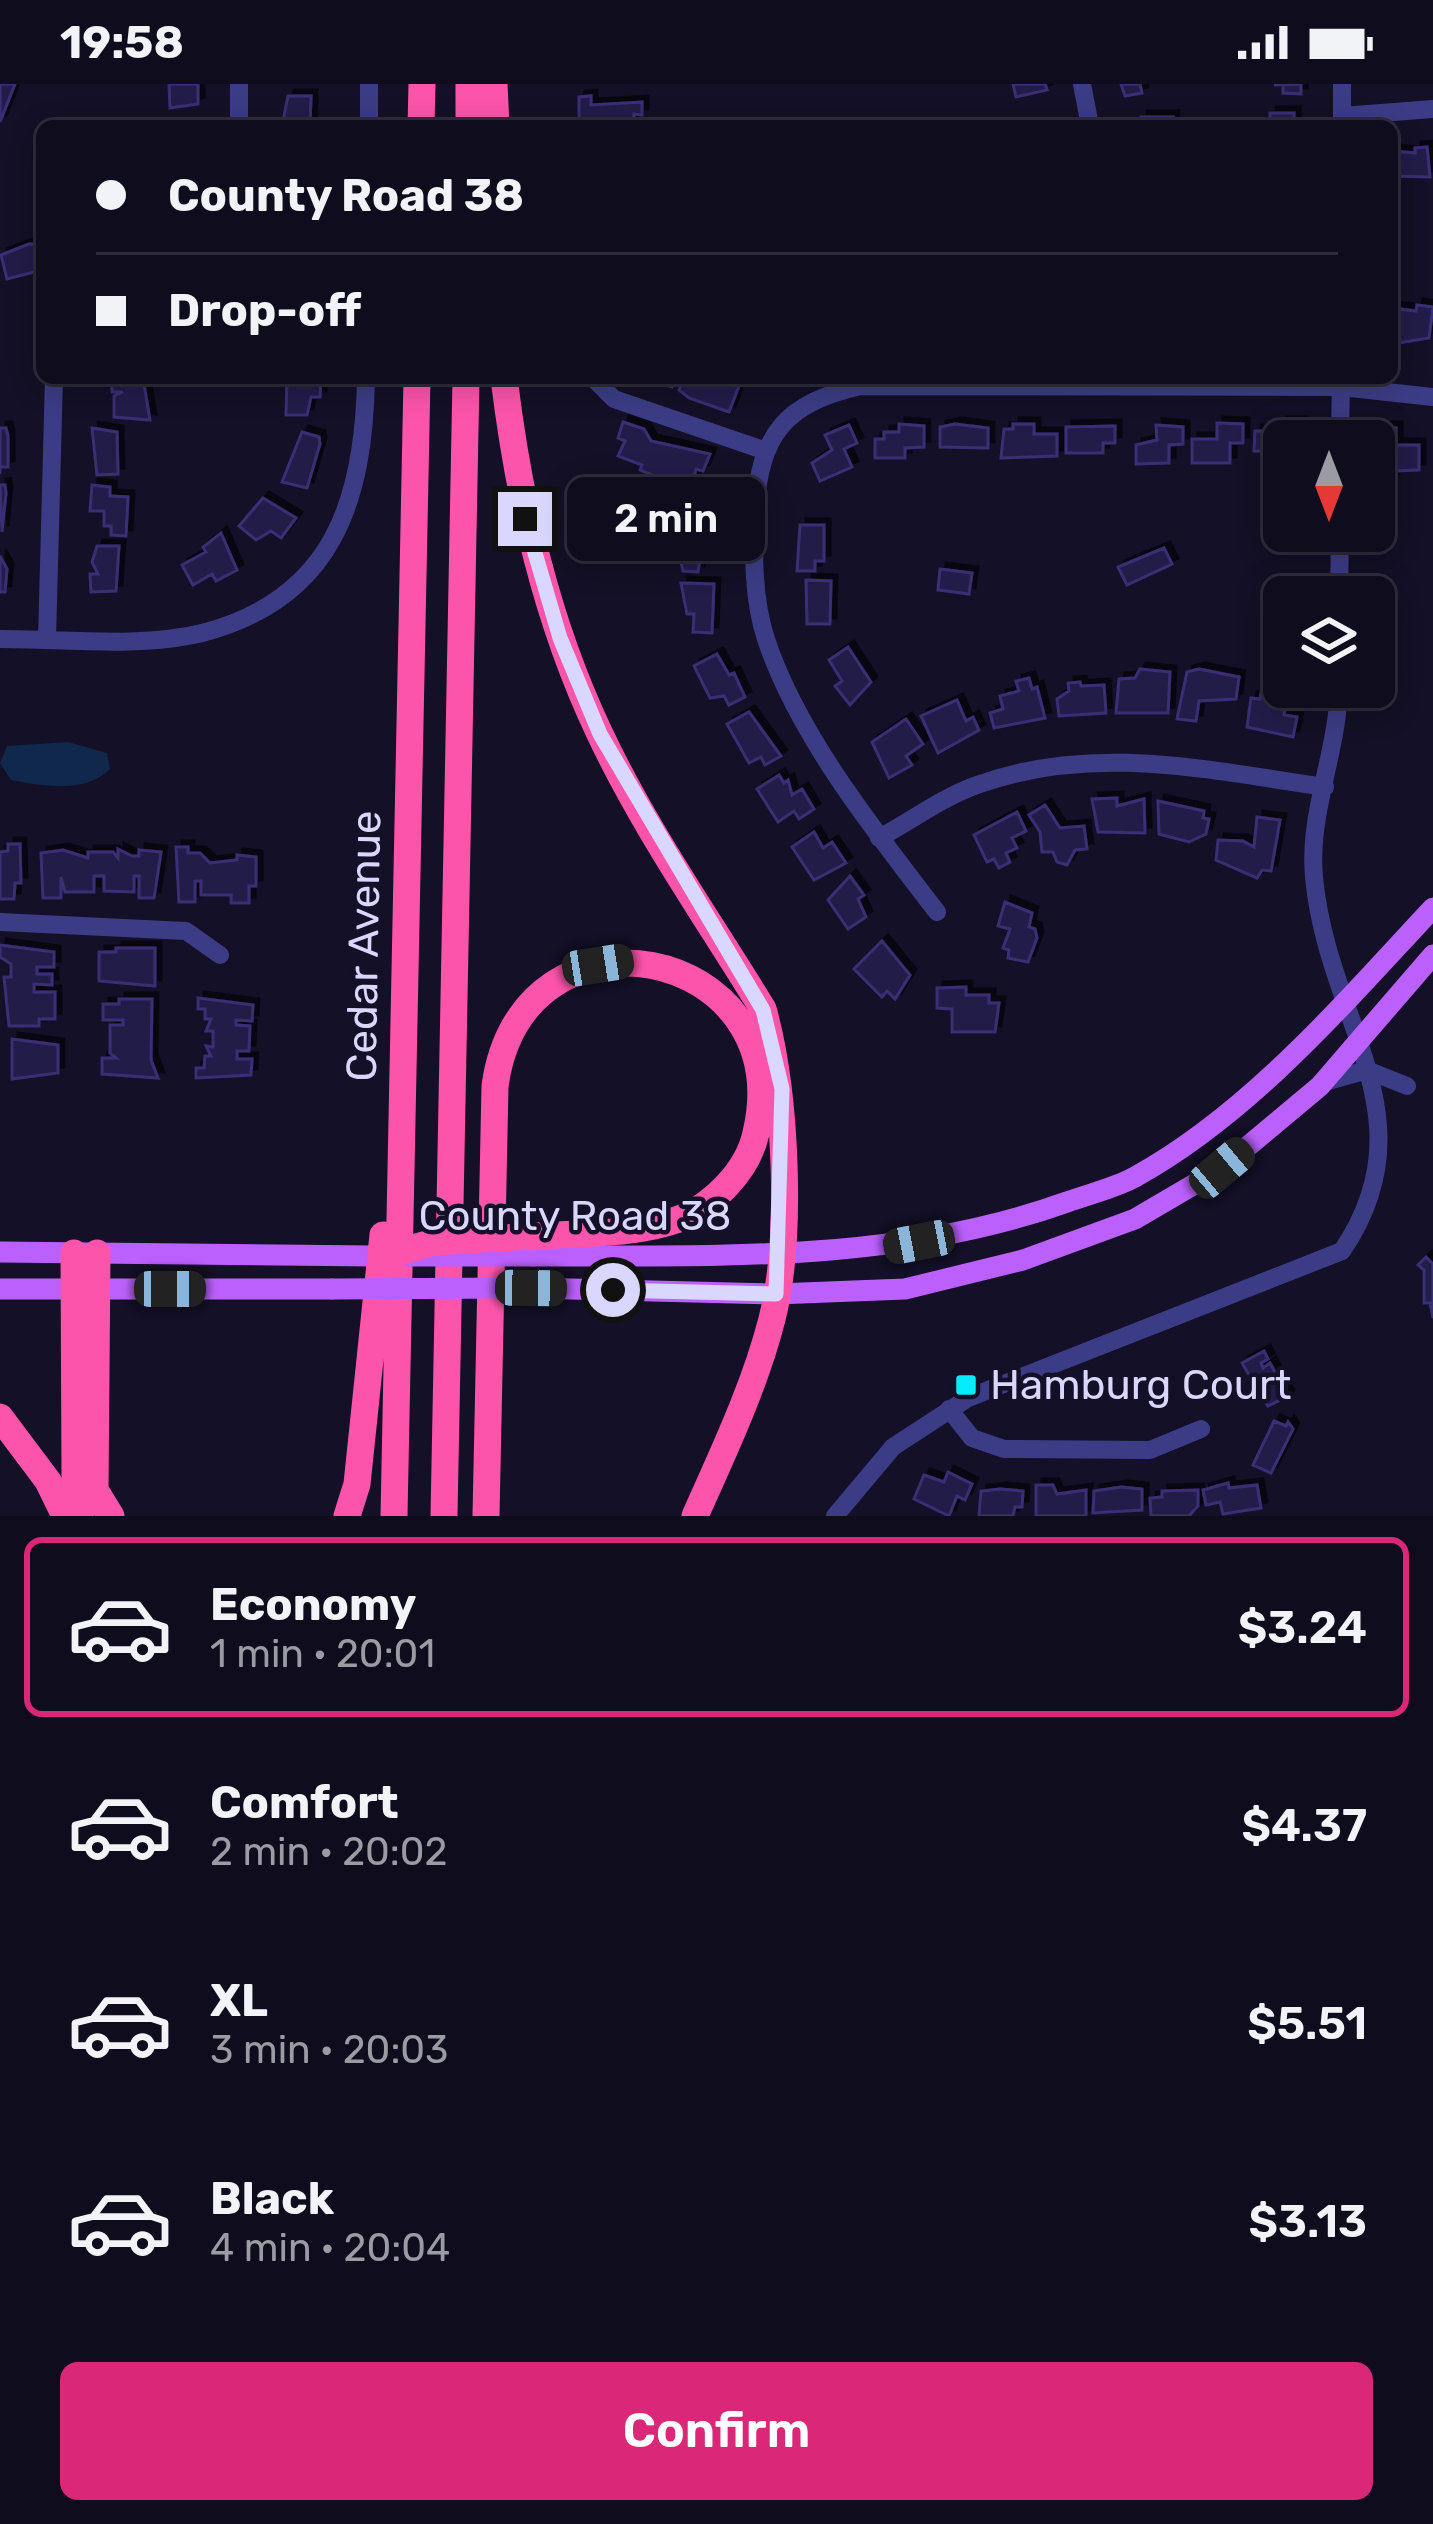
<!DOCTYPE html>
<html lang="en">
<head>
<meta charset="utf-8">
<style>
	:root { --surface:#0e0c1d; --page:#1c1a2a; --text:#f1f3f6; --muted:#9b9ba4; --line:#2e2c3b; --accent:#db2777 }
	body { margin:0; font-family:Rubik,sans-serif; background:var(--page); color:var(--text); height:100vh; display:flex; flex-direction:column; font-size:45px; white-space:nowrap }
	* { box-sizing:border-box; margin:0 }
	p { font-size:39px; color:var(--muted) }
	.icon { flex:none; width:66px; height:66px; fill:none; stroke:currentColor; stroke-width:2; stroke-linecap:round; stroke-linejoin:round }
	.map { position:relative; height:1432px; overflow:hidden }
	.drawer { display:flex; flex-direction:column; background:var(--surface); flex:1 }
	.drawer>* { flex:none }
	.banner { position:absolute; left:36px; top:36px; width:1362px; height:264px; border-radius:18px; box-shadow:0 6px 30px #0003,0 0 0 3px var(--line); display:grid; align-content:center; height:264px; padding:0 60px; background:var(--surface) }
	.needle { width:78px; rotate:180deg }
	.controls { position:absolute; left:1263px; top:336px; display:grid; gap:24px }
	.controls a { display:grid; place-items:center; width:132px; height:132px; border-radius:18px; background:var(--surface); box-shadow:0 6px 30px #0003,0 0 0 3px var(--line); font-size:60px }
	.end { position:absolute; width:54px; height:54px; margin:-27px; border:15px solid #dad7fe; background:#111; box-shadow:0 0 0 6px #111 }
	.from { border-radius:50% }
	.bubble { position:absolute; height:84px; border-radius:18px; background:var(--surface); box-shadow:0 6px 30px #0003,0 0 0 3px var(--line); font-size:39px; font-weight:600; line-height:84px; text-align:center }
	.car { position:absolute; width:36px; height:72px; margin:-36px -18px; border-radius:15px; box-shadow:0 0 9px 3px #0007; background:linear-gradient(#222 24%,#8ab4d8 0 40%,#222 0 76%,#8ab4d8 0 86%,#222 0) }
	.banner b { display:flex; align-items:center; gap:42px; height:114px; font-size:45px }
	.banner b+b { border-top:3px solid var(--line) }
	.banner i { width:30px; height:30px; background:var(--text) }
	ul { padding:21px 0 0; list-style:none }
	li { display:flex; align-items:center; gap:36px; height:180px; margin:0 24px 18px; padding:0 36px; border:6px solid transparent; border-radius:18px }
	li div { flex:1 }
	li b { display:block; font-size:45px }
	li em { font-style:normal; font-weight:600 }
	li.active { border-color:var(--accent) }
	li>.icon { width:108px; height:108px; stroke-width:1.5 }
	.cta { display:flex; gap:24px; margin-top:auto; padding:24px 60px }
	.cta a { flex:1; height:138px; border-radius:18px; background:var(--accent); color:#fff; font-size:48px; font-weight:600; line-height:138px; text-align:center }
	.status { display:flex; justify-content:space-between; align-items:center; height:84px; padding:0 60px; background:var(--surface); direction:ltr }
	.status svg { height:33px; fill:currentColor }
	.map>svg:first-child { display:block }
</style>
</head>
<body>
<div class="status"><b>19:58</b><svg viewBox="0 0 49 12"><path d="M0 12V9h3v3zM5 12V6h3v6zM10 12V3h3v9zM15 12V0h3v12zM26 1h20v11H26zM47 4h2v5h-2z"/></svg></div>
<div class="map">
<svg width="1433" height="1432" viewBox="0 0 1433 1432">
	<defs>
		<filter id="shadow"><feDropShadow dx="6" dy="-6" stdDeviation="0" flood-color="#0009"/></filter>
	</defs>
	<rect width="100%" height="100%" fill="#131027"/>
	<path fill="#0f284c" d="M68,658L107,669L110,685C85,710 44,702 11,696L0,679L7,662Z"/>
	<path fill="#241c48" stroke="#3a2f74" stroke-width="3" filter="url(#shadow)" d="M0,0H15L0,38Z
		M169,0H198V20L170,24Z
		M1013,0H1045L1047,6L1016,13Z
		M1121,0H1140L1142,9L1125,12Z
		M1301,0V10L1283,9V1H1274Z
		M288,12H311L310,42H282Z
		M591,12V21L642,18V31L634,30V42H579V13Z
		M1270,29H1294V42H1270Z
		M1141,33H1173L1172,42H1141Z
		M1427,63L1430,93L1392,92V67L1415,69V64Z
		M29,160H42V186L7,195L1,171Z
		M1417,221L1433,223L1429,254L1392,260V224L1416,227Z
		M112,294H143L150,336L114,333V312L123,308H112Z
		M287,294H321L320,313H311L307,331H286Z
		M636,294H675L672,303Z
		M684,294H742L729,328L689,314L679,306Z
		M623,338L644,345L651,357L710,370L703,387L696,385L692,400L676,394L674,400L640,386L642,381L618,372L625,357L618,354Z
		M1217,339L1243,340V359H1230V379H1192V355H1217Z
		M1281,339H1300L1299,357H1284V368L1254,367L1255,347H1281Z
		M899,340L924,342V363L905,364V374H875V355H884V348H899Z
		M955,340L988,344V364L940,363V343Z
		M1013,340H1034V350H1057V372L1001,374L1004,345H1013Z
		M849,341L857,359L844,365L852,383L820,397L812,379L832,366L825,351Z
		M1156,341L1183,343V360L1169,361V379L1136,380V361L1157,356Z
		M1115,342V359H1103V369H1066V343Z
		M0,344H6L8,352V383H0V390Z
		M92,344L117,348L118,390L97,391Z
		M1375,344H1396V361H1419V386L1393,387V396H1380Z
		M302,348L319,353L320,360L307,404L282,398Z
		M0,401H5L6,409L2,448Z
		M92,401L110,403V412L128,413L126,452L111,451V442H104V427H90Z
		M263,414L296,434L281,454L271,447L256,456L239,442Z
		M667,441L705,442L698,488L683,487L676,457L667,456Z
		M800,441H824V477H815V487H797Z
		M221,449L237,486L216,497L212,490L193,501L182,481L206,468L203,463Z
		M97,462H119L116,507L91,508L90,490H98L92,478Z
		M1164,464L1172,480L1127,501L1118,483Z
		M0,472L7,485L5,508H0Z
		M940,485L972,489L969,510L938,506Z
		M806,496L831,497L830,540H807Z
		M681,499L714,500L712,549L693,548L694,530H687Z
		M848,563L871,598L850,621L835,602L842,597L829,576Z
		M717,570L729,591L734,589L745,613L729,621L724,612L710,614L694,582Z
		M1140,585L1170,588L1168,629H1116L1119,595L1135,594Z
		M1199,585L1239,593L1236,615L1199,617L1196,637L1177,635L1187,588Z
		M1029,594L1032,605L1037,603L1045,634L994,644L990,629L1003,625L1000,612L1019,607L1016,597Z
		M1080,598L1081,602L1104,601L1106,629L1059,632L1057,615L1069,607L1068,599Z
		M1262,604L1274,606L1273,615L1286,620L1284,631L1297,633L1293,653L1247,643L1251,614L1260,615Z
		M957,616L966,637L973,633L979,646L938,669L921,632Z
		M749,628L781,672L765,681L761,673L749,679L727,640Z
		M906,635L923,660L906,672L912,681L889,694L872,658Z
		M779,691L784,699L788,696L792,711L802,705L814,725L799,735L794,727L778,738L757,705Z
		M1117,714V722L1144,715L1145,749L1098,748L1092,715Z
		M1158,717L1204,727L1203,734L1209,735L1206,750L1189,758L1159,750Z
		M1045,721L1060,744L1084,742L1087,765L1075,766L1067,781L1057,778L1053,768H1042L1040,748L1029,731Z
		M1017,728L1026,747L1012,754L1017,764L1006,769L1010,778L999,784L994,775L987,778L974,751Z
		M1257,733L1280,736L1271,787L1262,786L1257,794L1216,776L1218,756L1243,757L1254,763Z
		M814,748L823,764L832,758L846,779L814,796L792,763Z
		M8,760H20L21,799H15L14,815H0V768L8,767Z
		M176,763H188V769H200L210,779L237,776V771L256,773V802H249V819H231V811H201V797H195V818H179Z
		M118,765L132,772H139V766L161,768L154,814H139V792H134V808L104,807V792H94V808H65L61,793V814H43L41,769L63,766L88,774V768H113L118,774Z
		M850,792L864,811L858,815L866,833L848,845L828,816Z
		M1005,818L1032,829L1029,843L1035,845L1037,854L1028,878L1008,874L1009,866L1003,864L1010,845L998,842Z
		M882,857L910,891L895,915L887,907L882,913L854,885Z
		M0,861L54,868V883H37V890H52V901L34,900V908H55V935H39V942H9L4,893H11V880L0,873Z
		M116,864H155V902L99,897V868H116Z
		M966,903V911H989V919H999L995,948H952V925L937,924V904Z
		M198,914L253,921L252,937L236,936V941L250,942L249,967H237V975H252L251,991L196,994V984H204L205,972H211L206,962L213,963V947H206L211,935H205V925H198Z
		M119,915H152L151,976L158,994L102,990V974H116L110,969V941H123V936H103V920H119Z
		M12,955L58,961V989L12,995Z
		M1426,1173L1433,1180V1234L1430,1219H1424V1186L1418,1181Z
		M1264,1267L1268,1275L1261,1279L1263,1284L1270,1279L1288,1312L1268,1322L1242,1279Z
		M1274,1337L1286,1342L1288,1338L1293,1345L1271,1389L1253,1381Z
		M948,1388L972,1400L965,1416L957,1412L949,1432L914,1415L924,1391L944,1398Z
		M1228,1399L1229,1404L1257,1401L1261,1424L1223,1430L1220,1418L1206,1421L1203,1406Z
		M1036,1401H1053L1057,1410L1086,1406V1432H1036Z
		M1121,1403L1142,1405V1426L1093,1429L1094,1407Z
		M1000,1405L1023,1407L1022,1423H1015L1013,1432H979L981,1407Z
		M1198,1406V1422L1189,1432H1151L1150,1414L1162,1413V1407Z"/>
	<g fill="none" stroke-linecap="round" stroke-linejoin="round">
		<path stroke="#3c3c86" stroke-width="18" d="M239,0V42
			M1082,0L1090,42
			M1342,32L1433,25
			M369,42V0
			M1342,42V0
			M593,294L614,315L766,367
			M1340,357L1341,296
			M1339,513L1340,447
			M0,555C64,555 141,564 202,549C334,515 364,415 366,294
			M47,555L54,294
			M879,754C911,737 943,713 977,701C1093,659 1207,686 1325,703
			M937,828C876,749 797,650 766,555C753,516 753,469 755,427C760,350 785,319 861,302L1341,303L1433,313
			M0,838L186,847L220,871
			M1328,997L1367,986L1407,1002
			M949,1325L972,1354L1004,1365L1150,1366L1201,1345
			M835,1432L893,1363L968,1314L1342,1167C1433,1033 1327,937 1314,793C1308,729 1338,667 1339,603"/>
		<path stroke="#bc60fd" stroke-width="21" d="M0,1168L374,1172
			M533,1172C714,1171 894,1180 1067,1118C1089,1110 1115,1104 1135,1093C1251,1029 1344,919 1433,824
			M531,1204L776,1210L905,1205L1023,1176L1135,1135L1222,1084L1320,1002L1433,871
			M0,1205H332"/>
		<path stroke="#fc54ab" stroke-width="27" d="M469,0V42
			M494,0L496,42
			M421,42L422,0
			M504,294C519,417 546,536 599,648C644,744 708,835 763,925C786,1007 793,1152 772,1235C755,1302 723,1369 695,1432
			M74,1169L75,1393L81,1432
			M97,1169L95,1406L111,1432
			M0,1333L48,1397L65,1432
			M347,1432L357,1400L383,1151
			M394,1432L417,294
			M444,1432L466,294
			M486,1432L495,1002C522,806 800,861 756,1049C748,1086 714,1121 679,1135C634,1151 581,1149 534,1152"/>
		<path stroke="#bc60fd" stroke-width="21" d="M410,1172H533
			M332,1205L531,1204"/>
		<path stroke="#fc54ab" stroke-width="27" d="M385,1172L434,1158L534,1152"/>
	</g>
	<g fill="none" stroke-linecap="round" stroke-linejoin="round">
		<path stroke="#dad7fe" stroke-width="15" d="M525,435L560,554L600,650L763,926L782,1005L776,1210L613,1206"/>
	</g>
	<rect fill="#06ebfb" stroke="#131027" stroke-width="4.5" x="954" y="1289" width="24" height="24" rx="6"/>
	<g text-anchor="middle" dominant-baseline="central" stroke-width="9" stroke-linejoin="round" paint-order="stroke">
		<g font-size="42" fill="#dad7fe" stroke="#131027">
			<text transform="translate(364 862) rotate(-89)">Cedar Avenue</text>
			<text x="575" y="1132">County Road 38</text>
		</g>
		<g font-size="42" fill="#dad7fe" stroke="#131027" text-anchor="start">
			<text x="990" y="1301">Hamburg Court</text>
		</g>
	</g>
</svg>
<div class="controls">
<a><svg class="needle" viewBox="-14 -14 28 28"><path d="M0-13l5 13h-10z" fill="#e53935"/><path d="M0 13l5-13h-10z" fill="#9b9ba4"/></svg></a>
<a><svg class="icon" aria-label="layers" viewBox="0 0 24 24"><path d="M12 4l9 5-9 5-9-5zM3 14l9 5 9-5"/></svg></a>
</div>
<i class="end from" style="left:613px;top:1206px"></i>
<i class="end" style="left:525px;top:435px"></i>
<div class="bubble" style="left:567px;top:393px;width:198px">2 min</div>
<i class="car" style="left:598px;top:881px;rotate:81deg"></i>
<i class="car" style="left:1222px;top:1084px;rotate:50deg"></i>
<i class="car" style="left:919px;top:1158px;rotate:259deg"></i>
<i class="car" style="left:531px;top:1204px;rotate:91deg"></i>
<i class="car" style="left:170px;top:1205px;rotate:90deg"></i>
<div class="banner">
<b><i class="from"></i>County Road 38</b>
<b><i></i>Drop-off</b>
</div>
</div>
<section class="drawer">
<ul>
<li class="active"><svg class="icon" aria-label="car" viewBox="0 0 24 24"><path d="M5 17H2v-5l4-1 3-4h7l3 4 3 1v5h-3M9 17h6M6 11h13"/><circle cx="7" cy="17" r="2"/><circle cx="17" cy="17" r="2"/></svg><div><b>Economy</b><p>1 min · 20:01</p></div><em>$3.24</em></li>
<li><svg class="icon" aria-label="car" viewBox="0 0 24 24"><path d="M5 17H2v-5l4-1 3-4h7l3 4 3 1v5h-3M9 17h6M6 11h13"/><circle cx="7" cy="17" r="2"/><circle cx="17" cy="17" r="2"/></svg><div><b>Comfort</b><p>2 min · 20:02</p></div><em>$4.37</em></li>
<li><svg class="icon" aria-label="car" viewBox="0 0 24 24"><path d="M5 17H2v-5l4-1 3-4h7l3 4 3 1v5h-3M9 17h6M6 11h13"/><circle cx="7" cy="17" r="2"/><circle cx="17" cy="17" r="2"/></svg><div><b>XL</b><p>3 min · 20:03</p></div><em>$5.51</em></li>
<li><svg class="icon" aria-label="car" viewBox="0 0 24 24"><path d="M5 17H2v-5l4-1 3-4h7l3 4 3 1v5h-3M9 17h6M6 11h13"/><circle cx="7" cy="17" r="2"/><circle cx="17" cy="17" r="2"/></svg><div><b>Black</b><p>4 min · 20:04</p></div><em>$3.13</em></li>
</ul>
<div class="cta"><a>Confirm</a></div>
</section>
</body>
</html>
